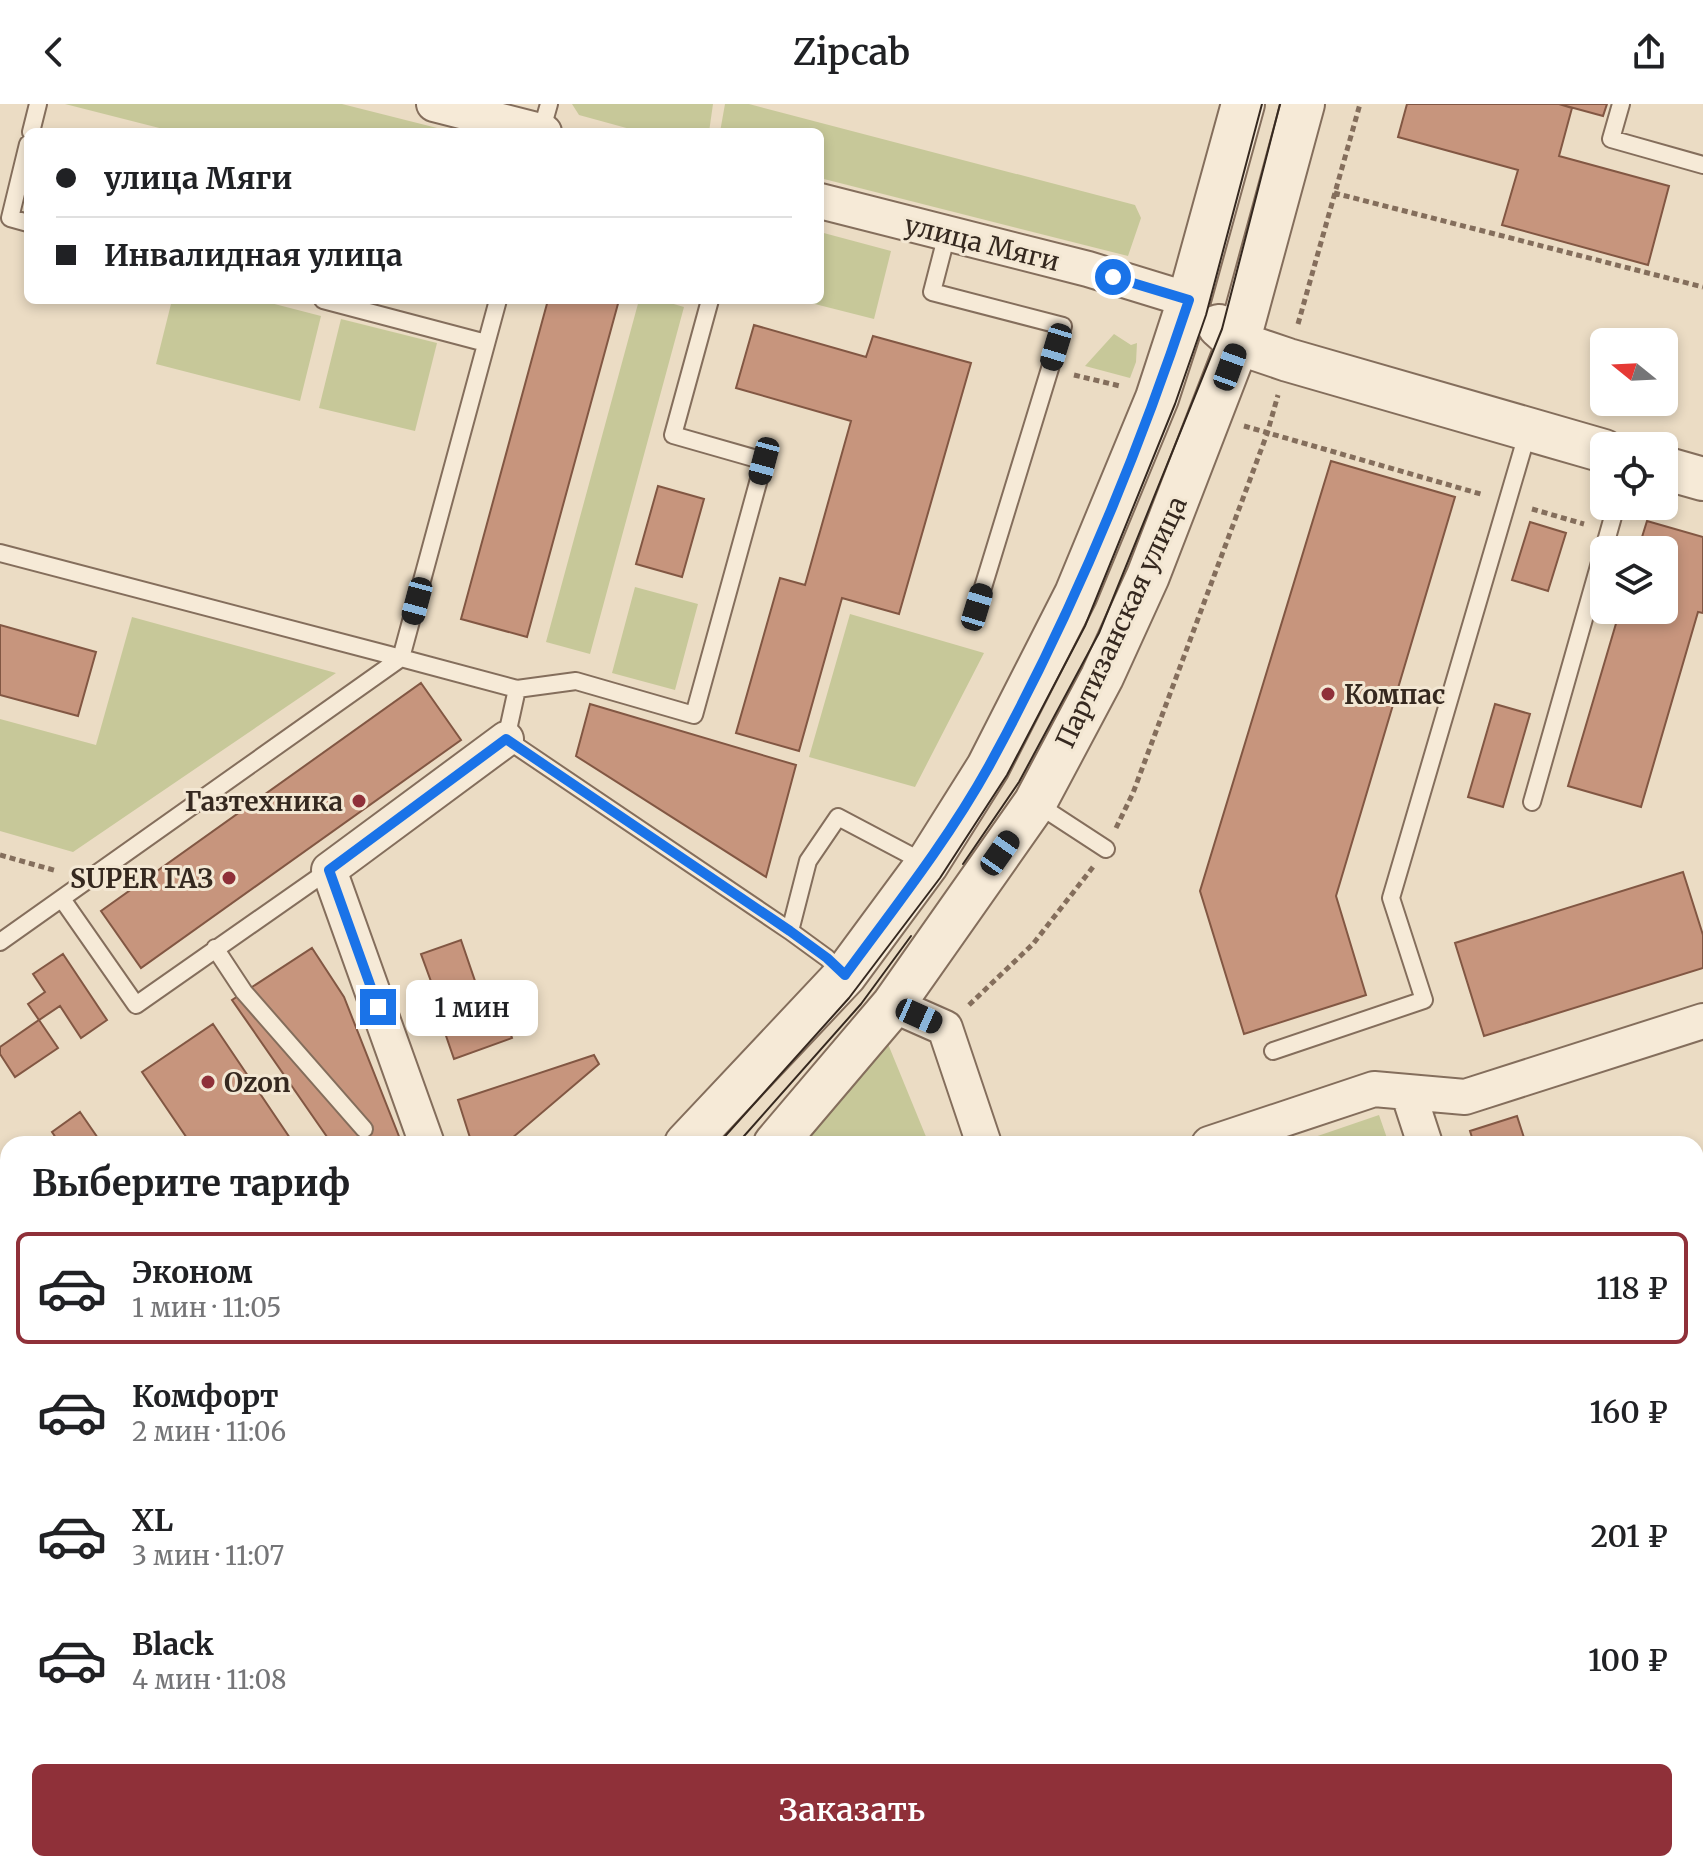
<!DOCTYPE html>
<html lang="ru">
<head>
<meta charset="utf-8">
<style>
	:root { --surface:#fff; --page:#f6f6f6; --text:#202124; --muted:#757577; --line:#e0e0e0; --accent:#8f3039 }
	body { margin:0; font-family:Merriweather,serif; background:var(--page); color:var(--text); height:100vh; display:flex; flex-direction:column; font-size:30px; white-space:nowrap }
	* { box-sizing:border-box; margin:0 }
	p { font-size:26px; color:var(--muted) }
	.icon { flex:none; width:44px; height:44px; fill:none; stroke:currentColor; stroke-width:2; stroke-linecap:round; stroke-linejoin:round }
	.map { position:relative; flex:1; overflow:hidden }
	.sheet { position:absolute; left:0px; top:1032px; width:1704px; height:736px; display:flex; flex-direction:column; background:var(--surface); border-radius:24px 24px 0 0; box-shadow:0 4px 12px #0003 }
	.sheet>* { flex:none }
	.guide { position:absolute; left:24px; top:24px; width:800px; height:176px; border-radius:12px; box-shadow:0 4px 12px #0003; display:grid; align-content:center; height:176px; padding:0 32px; background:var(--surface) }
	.needle { width:52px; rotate:288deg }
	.controls { position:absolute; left:1590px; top:224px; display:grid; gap:16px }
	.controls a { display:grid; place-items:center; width:88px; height:88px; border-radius:12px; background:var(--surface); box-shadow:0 4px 12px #0003; font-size:40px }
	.end { position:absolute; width:36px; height:36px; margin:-18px; border:10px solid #1a73e8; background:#fff; box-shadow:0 0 0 4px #fff }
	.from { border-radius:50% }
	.bubble { position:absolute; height:56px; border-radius:12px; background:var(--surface); box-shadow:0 4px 12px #0003; font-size:26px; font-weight:600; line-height:56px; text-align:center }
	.car { position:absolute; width:24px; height:48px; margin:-24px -12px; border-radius:10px; box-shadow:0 0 6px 2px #0007; background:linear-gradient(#222 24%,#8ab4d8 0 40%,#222 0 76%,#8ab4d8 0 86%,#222 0) }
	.guide b { display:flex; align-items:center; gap:28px; height:76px; font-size:30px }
	.guide b+b { border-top:2px solid var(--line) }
	.guide i { width:20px; height:20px; background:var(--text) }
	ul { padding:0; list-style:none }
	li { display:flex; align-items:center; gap:24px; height:112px; margin:0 16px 12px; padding:0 16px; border:4px solid transparent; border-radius:12px }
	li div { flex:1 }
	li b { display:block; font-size:30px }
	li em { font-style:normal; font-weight:600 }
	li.current { border-color:var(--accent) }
	li>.icon { width:72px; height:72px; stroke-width:1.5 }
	h2 { padding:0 32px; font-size:36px; line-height:96px }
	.button { display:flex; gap:16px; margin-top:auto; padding:16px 32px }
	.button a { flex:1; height:92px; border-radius:12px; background:var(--accent); color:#fff; font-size:32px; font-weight:600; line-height:92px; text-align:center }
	header { display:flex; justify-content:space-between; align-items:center; height:104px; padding:0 32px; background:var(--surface); font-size:36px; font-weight:600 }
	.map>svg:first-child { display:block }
</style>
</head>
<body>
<header><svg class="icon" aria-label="back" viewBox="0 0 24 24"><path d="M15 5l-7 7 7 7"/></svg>Zipcab<svg class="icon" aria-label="share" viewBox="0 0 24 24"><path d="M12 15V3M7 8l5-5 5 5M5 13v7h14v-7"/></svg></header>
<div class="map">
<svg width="1703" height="1768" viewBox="0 0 1703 1768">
	<rect width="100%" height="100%" fill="#ebdcc4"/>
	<path fill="#c7c899" d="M65,0H342L453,28H175Z
		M572,0H713L709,28H641L579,11Z
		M725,0H749L1135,101L1141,114L1128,152L820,74V28H720Z
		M820,128L891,147L874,215L799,196H820Z
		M172,196H259L321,212L300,297L156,260Z
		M639,196H660L684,203L590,550L546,538Z
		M341,215L437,239L415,327L319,304Z
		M1114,230L1131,241L1137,239L1136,258L1130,274L1085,262Z
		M635,483L698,500L675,586L612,569Z
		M850,510L984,549L915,683L809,653Z
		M132,513L336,569L73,748L0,727V615L96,641Z
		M888,940L929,1040H779L796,1019Z
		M1379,1011L1389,1040H1304L1303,1037Z
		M0,1324L8,1335V1485L0,1490Z"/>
	<path fill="#c7957d" stroke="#825743" stroke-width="2" d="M1407,0H1559L1572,4L1559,52L1669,82L1648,161L1502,121L1518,66L1398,33Z
		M1559,0H1607L1603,12Z
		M548,196H619L527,533L461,515Z
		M754,221L866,253L873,232L971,259L899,510L842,494L799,647L736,629L780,474L805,481L851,317L736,284Z
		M1331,357L1455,393L1336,792L1366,891L1244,930L1200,787Z
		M658,382L704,395L682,473L636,460Z
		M1647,417L1703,433V509L1698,508L1641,703L1568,682L1620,506H1664V446H1638Z
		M1530,418L1566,429L1548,487L1512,476Z
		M0,521L96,548L78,612L0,591Z
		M421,579L461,636L141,864L101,807Z
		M590,600L796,661L766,773L576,652Z
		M1495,600L1530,610L1503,703L1468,693Z
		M1683,768L1703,831V864L1484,932L1455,839Z
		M461,836L475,877L436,891L421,850Z
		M312,844L344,893L402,1040H332L232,896Z
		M63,850L107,916L81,934L60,902L39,916L28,900L45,888L33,870Z
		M501,902L512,934L454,955L443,923Z
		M39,916L58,944L15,973L0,950V943Z
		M213,920L294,1040H191L142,968Z
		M594,951L599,960L505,1040H472L458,996Z
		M80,1008L102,1040H60L52,1028Z
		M1517,1012L1526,1040H1474L1470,1027Z
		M0,1108L8,1119V1165L0,1171Z
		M0,1181L8,1192V1311L0,1300Z
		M1703,1218V1270L1696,1250V1220Z
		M1701,1353L1703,1400L1696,1402V1354Z
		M1703,1410V1489L1696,1491V1412Z
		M1703,1569V1748L1696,1750V1572Z
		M8,1678V1727L0,1715V1683Z
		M127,1760H176L178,1768H113L128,1765Z
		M512,1760H581L584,1768H515Z
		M684,1760H894L897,1768H687Z
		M1033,1760H1188L1189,1761L1170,1768H1028L1026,1763Z
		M1344,1760H1445L1448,1768H1347Z"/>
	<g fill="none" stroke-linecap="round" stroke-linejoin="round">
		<defs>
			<path id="service" d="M1621,0L1611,35L1703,61
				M31,28L38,0
				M541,28L549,0
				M28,40L10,114L28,119
				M947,130L932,188L1063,222L977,503
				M323,196L486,239
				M498,196L401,554L517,585L506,635L790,827L827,854L844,870
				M0,449L401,554L0,838
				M517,585L576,577L694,611L764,357L673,331L710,196
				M1532,698L1616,402
				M1037,700L1106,745
				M62,795L136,901L329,766
				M790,827L808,757L838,713L927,760
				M215,844L244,888L364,1025
				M1273,947L1424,896L1391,794L1528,327
				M205,1760L206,1768
				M630,1760L632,1768
				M941,1760L944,1768
				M1504,1760L1507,1768
				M1249,1768L1252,1760"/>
			<path id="minor" d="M434,0L544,28
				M820,97L1088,165L1189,196
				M893,901L945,924L984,1040
				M1408,988L1425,1040
				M427,1040L329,766L506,635
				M1209,1040L1374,985L1465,993L1703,917
				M1661,1760L1663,1768"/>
			<path id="tertiary" d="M1219,222L1238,239L1288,256L1604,347
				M1664,364L1703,375
				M686,1040L845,871L927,760L988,663L1076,490L1157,294L1189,196L1243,0
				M775,1040L893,901L1035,699L1102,573L1148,472L1238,239L1303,0
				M0,1556L8,1551
				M0,1637L8,1631"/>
		</defs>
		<use href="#service" stroke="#846e5c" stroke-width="20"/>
		<use href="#minor" stroke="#846e5c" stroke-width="38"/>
		<use href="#tertiary" stroke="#846e5c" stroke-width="46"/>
		<path stroke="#846e5c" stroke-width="5" stroke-dasharray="6 4" stroke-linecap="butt" d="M1334,89L1703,183
			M1298,220L1360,0
			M1074,271L1120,282
			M1244,322L1484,391
			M1532,405L1584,420
			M1116,724L1133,689L1267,330L1278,291
			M0,751L57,767
			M969,901L1033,840L1093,763
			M0,1351L8,1353
			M405,1760L408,1768"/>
		<use href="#service" stroke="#f6ead7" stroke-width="16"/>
		<use href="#minor" stroke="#f6ead7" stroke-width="34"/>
		<use href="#tertiary" stroke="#f6ead7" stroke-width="42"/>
		<path stroke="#35281f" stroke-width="2" d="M963,760L1019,678L1099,529L1222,225L1280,0
			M718,1040L849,894L940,774L1007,671L1085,522L1175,300L1206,211L1262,0
			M737,1040L861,900L911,832
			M0,1599L8,1594
			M0,1617L8,1611"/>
	</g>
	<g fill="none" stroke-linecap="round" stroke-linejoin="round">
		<path stroke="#1a73e8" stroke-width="10" d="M378,903L329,766L506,635L790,827L827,854L845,871C895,803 948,736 989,662C1070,514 1136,356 1189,196L1113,173"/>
	</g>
	<g fill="#8f3039" stroke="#f3e7d3" stroke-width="3">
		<circle cx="1328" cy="590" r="8"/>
		<circle cx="359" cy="697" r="8"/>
		<circle cx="229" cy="774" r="8"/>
		<circle cx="208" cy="978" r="8"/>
	</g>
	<g text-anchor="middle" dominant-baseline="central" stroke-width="6" stroke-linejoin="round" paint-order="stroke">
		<g font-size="26" fill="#35281f" stroke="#f3e7d3">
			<text transform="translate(982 139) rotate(14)">улица Мяги</text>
			<text transform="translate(1121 518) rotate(-65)">Партизанская улица</text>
		</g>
		<g font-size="26" font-weight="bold" fill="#35281f" stroke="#f3e7d3" text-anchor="start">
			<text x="1344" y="590">Компас</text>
			<text x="343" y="697" text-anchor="end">Газтехника</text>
			<text x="213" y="774" text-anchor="end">SUPER ГАЗ</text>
			<text x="224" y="978">Ozon</text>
		</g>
	</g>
</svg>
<div class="controls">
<a><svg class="needle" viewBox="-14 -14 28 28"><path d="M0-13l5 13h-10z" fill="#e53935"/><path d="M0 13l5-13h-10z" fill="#757577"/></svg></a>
<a><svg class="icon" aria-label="locate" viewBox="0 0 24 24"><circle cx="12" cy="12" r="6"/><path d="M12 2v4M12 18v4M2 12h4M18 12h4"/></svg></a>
<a><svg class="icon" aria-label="layers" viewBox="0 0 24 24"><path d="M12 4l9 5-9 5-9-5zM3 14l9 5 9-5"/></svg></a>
</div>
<i class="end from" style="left:1113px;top:173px"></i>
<i class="end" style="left:378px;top:903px"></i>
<div class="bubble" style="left:406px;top:876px;width:132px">1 мин</div>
<i class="car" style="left:1056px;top:243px;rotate:197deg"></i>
<i class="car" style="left:1230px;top:263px;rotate:20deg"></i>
<i class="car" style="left:764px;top:357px;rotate:195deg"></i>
<i class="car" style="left:417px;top:497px;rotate:195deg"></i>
<i class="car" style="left:977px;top:503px;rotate:17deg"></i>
<i class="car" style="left:1000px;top:749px;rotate:35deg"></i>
<i class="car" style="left:919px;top:912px;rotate:114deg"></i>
<div class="guide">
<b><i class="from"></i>улица Мяги</b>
<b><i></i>Инвалидная улица</b>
</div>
<section class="sheet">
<h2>Выберите тариф</h2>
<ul>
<li class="current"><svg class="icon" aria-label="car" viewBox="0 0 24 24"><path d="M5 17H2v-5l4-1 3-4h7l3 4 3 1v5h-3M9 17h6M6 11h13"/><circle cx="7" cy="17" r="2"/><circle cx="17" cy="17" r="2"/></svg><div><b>Эконом</b><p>1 мин · 11:05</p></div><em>118 ₽</em></li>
<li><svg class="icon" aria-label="car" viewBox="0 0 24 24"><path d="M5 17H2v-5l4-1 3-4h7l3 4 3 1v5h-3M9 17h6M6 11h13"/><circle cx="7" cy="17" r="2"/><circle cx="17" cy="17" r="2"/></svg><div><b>Комфорт</b><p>2 мин · 11:06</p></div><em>160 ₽</em></li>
<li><svg class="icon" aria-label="car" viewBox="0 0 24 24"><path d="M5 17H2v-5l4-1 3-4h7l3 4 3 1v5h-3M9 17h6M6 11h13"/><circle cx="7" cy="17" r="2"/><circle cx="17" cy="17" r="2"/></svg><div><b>XL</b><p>3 мин · 11:07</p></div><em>201 ₽</em></li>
<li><svg class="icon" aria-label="car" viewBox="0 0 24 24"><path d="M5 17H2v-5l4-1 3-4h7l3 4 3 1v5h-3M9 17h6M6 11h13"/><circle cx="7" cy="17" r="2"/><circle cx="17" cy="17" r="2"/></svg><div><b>Black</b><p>4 мин · 11:08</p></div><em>100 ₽</em></li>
</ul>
<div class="button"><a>Заказать</a></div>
</section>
</div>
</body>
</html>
